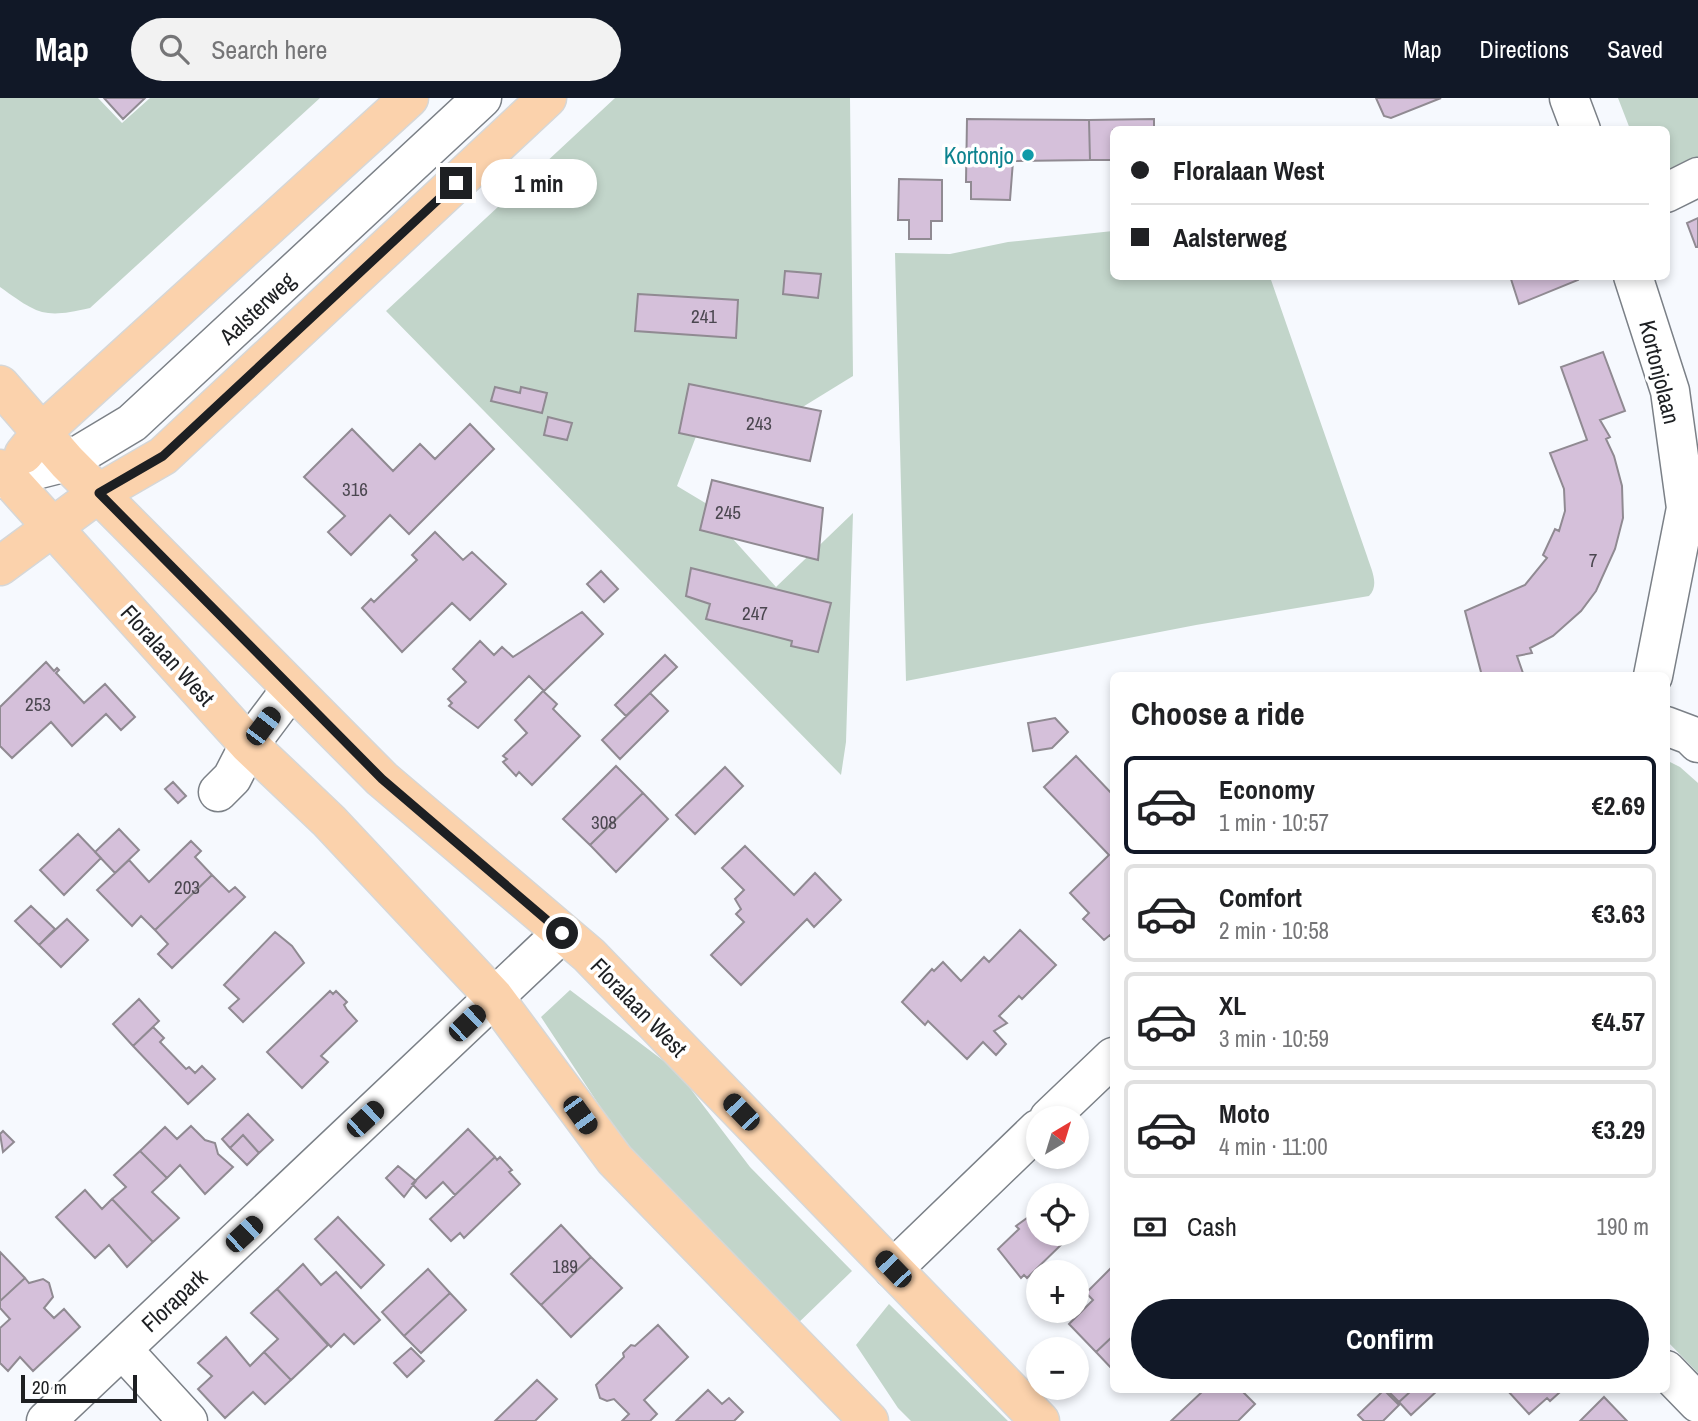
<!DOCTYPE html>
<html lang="en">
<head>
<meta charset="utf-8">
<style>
	:root { --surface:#fff; --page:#f2f2f2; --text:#202124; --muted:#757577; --line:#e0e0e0; --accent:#111827 }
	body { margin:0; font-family:"Archivo Narrow",sans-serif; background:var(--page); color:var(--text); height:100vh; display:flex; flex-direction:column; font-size:26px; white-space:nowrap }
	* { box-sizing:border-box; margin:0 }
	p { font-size:23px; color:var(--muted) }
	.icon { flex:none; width:38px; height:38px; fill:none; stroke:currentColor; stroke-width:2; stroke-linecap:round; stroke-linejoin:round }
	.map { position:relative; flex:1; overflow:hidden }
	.panel { position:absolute; left:1110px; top:574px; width:560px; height:721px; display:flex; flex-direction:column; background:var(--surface); border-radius:10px; box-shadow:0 4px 10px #0003 }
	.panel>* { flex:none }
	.banner { position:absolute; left:1110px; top:28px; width:560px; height:154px; border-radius:10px; box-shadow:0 4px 10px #0003; display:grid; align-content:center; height:154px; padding:0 21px; background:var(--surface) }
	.needle { width:46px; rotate:38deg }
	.buttons { position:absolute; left:1026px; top:1008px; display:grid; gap:14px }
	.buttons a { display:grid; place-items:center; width:63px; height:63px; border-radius:50%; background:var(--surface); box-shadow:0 4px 10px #0003; font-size:35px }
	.scale { position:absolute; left:21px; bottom:18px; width:116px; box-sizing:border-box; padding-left:7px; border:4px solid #1d1f22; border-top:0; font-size:19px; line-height:24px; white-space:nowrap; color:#1d1f22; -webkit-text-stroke:5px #fff; paint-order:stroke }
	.end { position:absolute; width:32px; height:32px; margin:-16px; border:9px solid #1d1f22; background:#fff; box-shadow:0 0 0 4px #fff }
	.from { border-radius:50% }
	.bubble { position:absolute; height:49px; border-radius:24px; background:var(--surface); box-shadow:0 4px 10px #0003; font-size:23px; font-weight:800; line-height:49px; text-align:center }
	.car { position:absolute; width:21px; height:42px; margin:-21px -10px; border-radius:9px; box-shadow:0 0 5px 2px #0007; background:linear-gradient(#222 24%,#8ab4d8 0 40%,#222 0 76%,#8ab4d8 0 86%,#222 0) }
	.banner b { display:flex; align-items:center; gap:24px; height:66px; font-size:26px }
	.banner b+b { border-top:2px solid var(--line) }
	.banner i { width:18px; height:18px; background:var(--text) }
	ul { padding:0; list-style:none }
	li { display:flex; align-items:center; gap:21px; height:98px; margin:0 14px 10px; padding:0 7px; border:4px solid var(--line); border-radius:10px }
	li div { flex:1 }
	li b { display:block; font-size:26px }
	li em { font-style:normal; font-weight:800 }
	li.selected { border-color:var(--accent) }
	li>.icon { width:63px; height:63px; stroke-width:1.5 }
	h2 { padding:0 21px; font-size:32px; line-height:84px }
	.pay { display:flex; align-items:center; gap:18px; height:77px; padding:0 21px; font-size:26px }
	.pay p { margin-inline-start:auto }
	.primary-button { display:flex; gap:14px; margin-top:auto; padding:14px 21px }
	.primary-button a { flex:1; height:80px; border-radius:42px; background:var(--accent); color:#fff; font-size:28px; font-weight:800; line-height:80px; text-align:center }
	header { display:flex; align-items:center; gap:42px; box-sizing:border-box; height:98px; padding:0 35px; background:var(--accent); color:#fff }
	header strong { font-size:33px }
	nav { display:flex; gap:38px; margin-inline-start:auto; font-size:24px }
	.search { width:490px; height:63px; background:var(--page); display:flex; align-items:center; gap:18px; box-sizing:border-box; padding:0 24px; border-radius:38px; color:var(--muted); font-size:26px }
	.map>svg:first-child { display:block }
</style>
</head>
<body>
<header>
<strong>Map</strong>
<div class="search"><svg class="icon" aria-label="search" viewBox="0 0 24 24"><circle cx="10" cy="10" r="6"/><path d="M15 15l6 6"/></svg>Search here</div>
<nav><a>Map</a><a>Directions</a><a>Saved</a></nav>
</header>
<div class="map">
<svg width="1698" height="1323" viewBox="0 0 1698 1323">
	<rect width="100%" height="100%" fill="#f6f9fe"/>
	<path fill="#c2d5ca" d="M0,0H98L122,25L150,0H320L90,210C43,221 38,216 0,189Z
		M615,0H850L853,278L788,318L712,297L677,388L747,430L733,441L776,489L853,415L846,644L841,677L386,213Z
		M1618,0H1698V67L1666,84V32L1630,31Z
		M1113,133V178L1270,179L1367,458C1371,471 1380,487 1369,498L1196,527L906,583L895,155L950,156L1008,144Z
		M1666,662L1680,669L1698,685V1275L1666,1242Z
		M570,892L677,973L750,1069L852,1173L793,1230L698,1119L630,1054L541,919Z
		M889,1206L1008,1323H911L898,1310L856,1247Z"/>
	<path fill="#d5c0da" stroke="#908a92" stroke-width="2" d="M104,0H145L123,21Z
		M1376,0H1441L1391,20L1384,18Z
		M967,21L1089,22L1090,62L1013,63L1010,102L971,101V84H966Z
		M1154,21V32H1113V62H1090L1089,22Z
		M899,81L942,82V123H931V141H909V122H898Z
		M1698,120V149H1696L1687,125Z
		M785,173L821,176L818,200L783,196Z
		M1510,178H1577L1578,182L1519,206Z
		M638,196L738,202L736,240L635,233Z
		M1603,254L1625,313L1600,322L1610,339L1606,341L1614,358L1622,388L1623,420L1615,451L1596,493L1581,513L1553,538L1530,550L1532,555L1517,558L1524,578H1482L1465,513L1525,487L1547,460L1543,457L1555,431L1559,433L1565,413L1564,391L1550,355L1587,342L1561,269Z
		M689,286L821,313L810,363L679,335Z
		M495,289L520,295L521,289L547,295L542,315L491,303Z
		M548,319L572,325L567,342L544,337Z
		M470,326L494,351L409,436L390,417L351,457L328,434L345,418L304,379L352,331L393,373L420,346L435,361Z
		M712,382L823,410L818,462L700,432Z
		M435,434L463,462L472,454L506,486L470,522L452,505L402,554L362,510L371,501L374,504L417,462L412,457Z
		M691,470L831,505L818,554L791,548L792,543L706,521L710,506L686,498Z
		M601,473L618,491L604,504L587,486Z
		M582,514L603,536L544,593L529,578L478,630L449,608L452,605L448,601L466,584L453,571L480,543L494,557L502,549L513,559Z
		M665,557L677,569L626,618L615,607Z
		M46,564L54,573L57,570L59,572L56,575L84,605L105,586L135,619L121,632L106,616L72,648L51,624L12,660L0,648V609Z
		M543,593L557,606L553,611L580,638L532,687L519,674L516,678L503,664L507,661L503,658L527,635L515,622Z
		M650,595L668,613L620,661L602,642Z
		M1055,620L1068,634L1052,650L1033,653L1028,625Z
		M1076,658L1113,697V840L1110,837L1104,842L1083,821L1089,815L1070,795L1109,757L1044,689Z
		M616,668L643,695L590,747L563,721Z
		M725,669L743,688L695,736L676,717Z
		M173,684L186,698L178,705L165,691Z
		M643,695L668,721L616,774L590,747Z
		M119,731L139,752L115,775L95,754Z
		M78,736L101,760L64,797L40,772Z
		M191,743L201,753L195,759L212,777L155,832L141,818L132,828L97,792L129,762L149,784Z
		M745,748L794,797L815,775L841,802L814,829L807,821L741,887L711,857L744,824L736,816L741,811L735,801L744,792L722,770Z
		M212,777L229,794L235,789L245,799L172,870L158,856L168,846L155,832Z
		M31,808L55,831L39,847L15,823Z
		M67,821L88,842L61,869L39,847Z
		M1020,832L1056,867L1022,901L1019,898L999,918L1007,925L994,933L1006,946L996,957L983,944L967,961L928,923L925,927L902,904L932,871L934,873L943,864L961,883L984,859L989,864Z
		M275,834L292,848L304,865L243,924L229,910L239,901L224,887Z
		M330,893L333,896L336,893L347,904L344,907L347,912L357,923L321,958L328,964L302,990L267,954Z
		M139,901L159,923L133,948L113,926Z
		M153,929L164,940L160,944L186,971L189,969L195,975L202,968L215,981L188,1006L133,948Z
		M248,1016L273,1042L259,1055L243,1037L230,1050L222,1041Z
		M191,1028L205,1042L215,1045L218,1056L233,1069L205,1096L180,1067L167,1080L140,1053L165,1029L177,1041Z
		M468,1031L495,1059L455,1097L443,1084L426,1100L412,1086Z
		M3,1033L14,1044L3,1054L0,1036Z
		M243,1037L259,1055L247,1067L230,1050Z
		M140,1053L167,1080L152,1094L179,1120L153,1144L112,1101L126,1089L114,1077Z
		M495,1059L497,1062L500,1059L512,1072L509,1074L520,1086L464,1140L460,1135L451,1143L430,1121Z
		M398,1068L416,1083L404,1099L386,1080Z
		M85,1092L102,1111L112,1101L153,1144L127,1169L109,1147L95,1160L56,1119Z
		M1038,1112V1136H1057L1064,1144L1027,1180L1024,1177L1021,1180L998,1151L1019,1131L1016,1128Z
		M338,1119L384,1167L361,1190L315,1141Z
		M561,1127L591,1159L541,1207L511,1176Z
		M0,1154L25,1180L0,1203Z
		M591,1159L622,1190L571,1239L541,1207Z
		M303,1166L321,1187L336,1174L380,1222L354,1246L344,1236L331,1249L277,1191Z
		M1113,1168V1238L1096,1254L1069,1226L1093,1202L1086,1195Z
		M428,1171L450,1195L404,1238L382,1214Z
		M25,1180L29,1185L43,1181L49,1185L53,1199L44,1210L54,1220L64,1211L80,1229L33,1273L20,1259L8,1273L0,1265V1230L10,1221L0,1210V1203Z
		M277,1191L328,1247L291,1282L264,1254L278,1241L251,1215Z
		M450,1195L466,1212L421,1255L404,1238Z
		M658,1227L688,1259L644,1302L657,1316L650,1323H622L629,1316L614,1301L607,1303L600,1300L596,1287L624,1259L623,1255L631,1247L635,1248Z
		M1113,1238V1272L1096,1254Z
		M226,1239L250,1268L264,1254L291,1282L265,1306L253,1294L225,1320L198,1291L212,1278L198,1265Z
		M411,1250L424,1263L407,1279L394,1265Z
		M537,1282L557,1301L535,1323H495Z
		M708,1292L722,1306L729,1300L743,1314L734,1323H676Z
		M1241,1292L1255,1306L1238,1323H1171L1204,1292Z
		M1384,1292L1399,1307L1383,1323H1364L1358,1317Z
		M1387,1292H1412L1399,1304Z
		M1412,1292H1438L1411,1317L1399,1304Z
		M1507,1292H1560V1294L1550,1303L1547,1300L1529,1316Z
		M1604,1299L1627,1323H1580Z"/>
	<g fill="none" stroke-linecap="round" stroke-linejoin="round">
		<defs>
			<path id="minor" d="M1569,0L1581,32
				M1666,95L1698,79
				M1633,178L1670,293L1686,410L1653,578
				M0,381L67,364L132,325L482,0
				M1666,628L1690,637L1698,645
				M218,694L232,680L249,647L291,591
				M1049,1020L1113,959
				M893,1171L1038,1031
				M122,1251L188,1323
				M1666,1272L1698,1305
				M46,1323L562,835"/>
			<path id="major" d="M0,287L67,364L382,681L589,857L1040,1323
				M24,356L40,336L409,0
				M0,371L249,647L329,723L494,899L615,1062L869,1323
				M0,468L99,395L163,358L547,0"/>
		</defs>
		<use href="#minor" stroke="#7b8087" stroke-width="41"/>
		<use href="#major" stroke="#d6d7d7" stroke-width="41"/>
		<use href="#minor" stroke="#fff" stroke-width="38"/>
		<use href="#major" stroke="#fbd2ac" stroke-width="38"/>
	</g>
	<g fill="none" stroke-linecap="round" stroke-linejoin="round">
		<path stroke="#1d1f22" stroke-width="9" d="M456,85L163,358L99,395L382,681L562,835"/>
	</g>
	<circle fill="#0f9aa8" stroke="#fff" stroke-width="2.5" cx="1028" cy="57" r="7"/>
	<g text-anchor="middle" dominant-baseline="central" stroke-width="7" stroke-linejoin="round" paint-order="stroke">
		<g font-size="19" fill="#4b4750">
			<text x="704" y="218">241</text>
			<text x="759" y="325">243</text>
			<text x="355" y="391">316</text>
			<text x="728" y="414">245</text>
			<text x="1593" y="462">7</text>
			<text x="755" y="515">247</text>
			<text x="38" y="606">253</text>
			<text x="604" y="724">308</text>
			<text x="187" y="789">203</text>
			<text x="565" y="1168">189</text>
		</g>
		<g font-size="23" fill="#0d838f" stroke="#fff" text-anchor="end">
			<text x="1014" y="57">Kortonjo</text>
		</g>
		<g font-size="23" fill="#1d1f22" stroke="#fff">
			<text transform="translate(257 210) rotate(-43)">Aalsterweg</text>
			<text transform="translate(1660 274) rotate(76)">Kortonjolaan</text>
			<text transform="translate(168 557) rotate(48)">Floralaan West</text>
			<text transform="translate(639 909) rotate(46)">Floralaan West</text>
			<text transform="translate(174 1202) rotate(-43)">Florapark</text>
		</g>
	</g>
</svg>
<div class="buttons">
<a><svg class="needle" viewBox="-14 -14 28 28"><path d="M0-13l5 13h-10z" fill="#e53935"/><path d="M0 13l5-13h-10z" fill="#757577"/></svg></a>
<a><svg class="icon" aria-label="locate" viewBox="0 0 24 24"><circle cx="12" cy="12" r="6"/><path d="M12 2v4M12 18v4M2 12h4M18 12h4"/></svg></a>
<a>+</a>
<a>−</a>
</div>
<div class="scale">20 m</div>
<i class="end from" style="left:562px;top:835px"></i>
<i class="end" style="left:456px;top:85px"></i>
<div class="bubble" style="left:481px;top:61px;width:116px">1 min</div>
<i class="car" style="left:263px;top:628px;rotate:37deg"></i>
<i class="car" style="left:467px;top:925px;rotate:46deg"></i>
<i class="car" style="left:741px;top:1014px;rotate:316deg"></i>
<i class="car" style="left:580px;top:1017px;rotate:144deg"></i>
<i class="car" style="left:365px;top:1021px;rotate:47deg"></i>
<i class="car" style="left:244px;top:1136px;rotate:47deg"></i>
<i class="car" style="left:893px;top:1171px;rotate:316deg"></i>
<div class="banner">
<b><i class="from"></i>Floralaan West</b>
<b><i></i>Aalsterweg</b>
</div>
<section class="panel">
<h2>Choose a ride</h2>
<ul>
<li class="selected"><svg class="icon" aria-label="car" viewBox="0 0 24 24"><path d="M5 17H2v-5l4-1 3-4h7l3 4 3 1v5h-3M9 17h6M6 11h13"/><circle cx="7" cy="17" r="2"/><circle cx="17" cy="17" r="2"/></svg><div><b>Economy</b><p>1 min · 10:57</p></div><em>€2.69</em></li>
<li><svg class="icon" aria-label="car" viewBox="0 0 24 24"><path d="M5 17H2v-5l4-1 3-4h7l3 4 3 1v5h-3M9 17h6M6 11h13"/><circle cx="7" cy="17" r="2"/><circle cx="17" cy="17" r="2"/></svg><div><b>Comfort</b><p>2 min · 10:58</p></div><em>€3.63</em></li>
<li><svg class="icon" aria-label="car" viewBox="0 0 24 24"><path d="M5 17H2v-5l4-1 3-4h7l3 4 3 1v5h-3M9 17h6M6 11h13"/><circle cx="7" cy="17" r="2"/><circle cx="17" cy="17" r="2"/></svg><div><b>XL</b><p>3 min · 10:59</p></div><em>€4.57</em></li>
<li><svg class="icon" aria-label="car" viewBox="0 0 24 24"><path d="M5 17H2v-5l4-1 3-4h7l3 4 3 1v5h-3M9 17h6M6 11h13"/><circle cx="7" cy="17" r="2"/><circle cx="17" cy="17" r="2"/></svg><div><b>Moto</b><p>4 min · 11:00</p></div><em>€3.29</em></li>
</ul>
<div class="pay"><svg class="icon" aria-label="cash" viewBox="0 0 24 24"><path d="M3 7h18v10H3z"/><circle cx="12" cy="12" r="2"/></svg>Cash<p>190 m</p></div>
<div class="primary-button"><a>Confirm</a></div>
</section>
</div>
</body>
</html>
